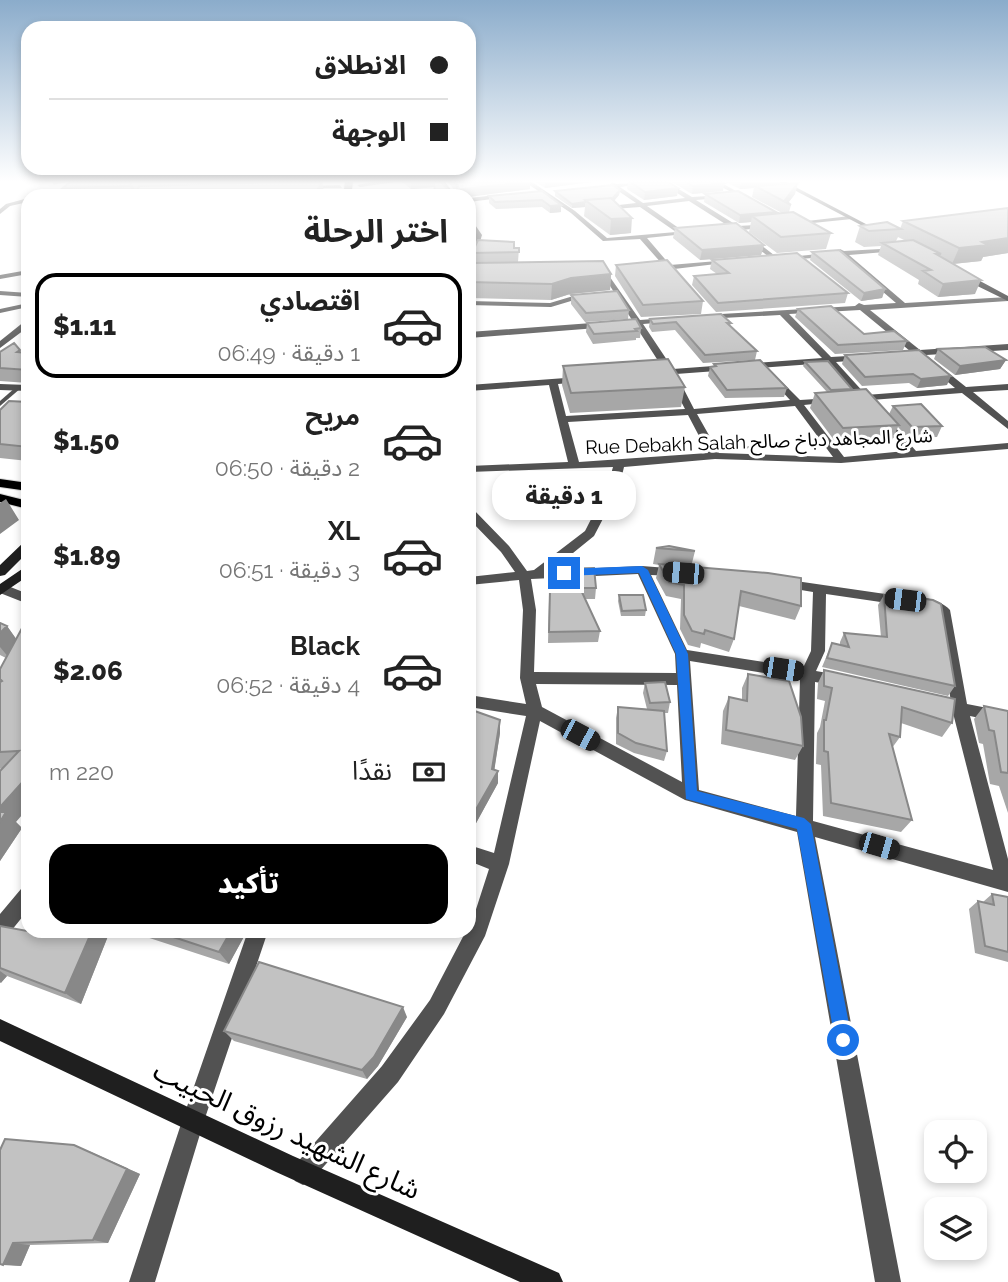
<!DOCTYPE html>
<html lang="ar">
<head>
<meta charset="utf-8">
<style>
	:root { --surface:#fff; --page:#f2f2f2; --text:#222; --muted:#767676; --line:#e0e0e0; --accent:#000 }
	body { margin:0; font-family:Raleway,"Noto Sans Arabic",sans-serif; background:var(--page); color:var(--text); direction:rtl; height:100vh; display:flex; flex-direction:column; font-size:26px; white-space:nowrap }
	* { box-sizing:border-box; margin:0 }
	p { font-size:23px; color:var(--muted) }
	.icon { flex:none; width:38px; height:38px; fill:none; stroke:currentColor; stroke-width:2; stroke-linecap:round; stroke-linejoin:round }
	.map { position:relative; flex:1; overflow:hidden; direction:ltr }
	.drawer { position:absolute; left:21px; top:189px; width:455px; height:749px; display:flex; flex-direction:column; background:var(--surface); border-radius:21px; box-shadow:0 4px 10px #0003; direction:rtl }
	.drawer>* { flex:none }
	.top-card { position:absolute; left:21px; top:21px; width:455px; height:154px; border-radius:21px; box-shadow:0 4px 10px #0003; direction:rtl; display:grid; align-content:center; height:154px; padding:0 28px; background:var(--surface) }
	.controls { position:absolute; left:924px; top:1120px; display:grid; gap:14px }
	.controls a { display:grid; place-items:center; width:63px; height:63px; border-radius:14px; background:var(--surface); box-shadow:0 4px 10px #0003; font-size:35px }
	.end { position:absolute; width:32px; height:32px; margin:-16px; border:9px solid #1a73e8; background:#fff; box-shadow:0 0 0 4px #fff }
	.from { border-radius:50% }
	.bubble { position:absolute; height:49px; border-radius:21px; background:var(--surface); box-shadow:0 4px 10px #0003; font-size:23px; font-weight:800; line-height:49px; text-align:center; direction:rtl }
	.car { position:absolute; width:21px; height:42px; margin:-21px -10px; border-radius:9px; box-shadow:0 0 5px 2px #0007; background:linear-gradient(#222 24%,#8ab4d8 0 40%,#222 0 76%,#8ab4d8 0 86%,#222 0) }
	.top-card b { display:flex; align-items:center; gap:24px; height:66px; font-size:26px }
	.top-card b+b { border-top:2px solid var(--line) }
	.top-card i { width:18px; height:18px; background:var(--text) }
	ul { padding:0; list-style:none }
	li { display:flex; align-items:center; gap:21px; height:105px; margin:0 14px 10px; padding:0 14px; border:4px solid transparent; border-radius:21px }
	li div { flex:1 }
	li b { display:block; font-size:26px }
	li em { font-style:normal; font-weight:800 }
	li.active { border-color:var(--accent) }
	li>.icon { width:63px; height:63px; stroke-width:1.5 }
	h2 { padding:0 28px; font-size:32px; line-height:84px }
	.pay { display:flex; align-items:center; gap:18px; height:77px; padding:0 28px; font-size:26px }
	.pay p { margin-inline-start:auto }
	.action { display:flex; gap:14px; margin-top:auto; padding:14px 28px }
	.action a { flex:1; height:80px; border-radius:21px; background:var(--accent); color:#fff; font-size:28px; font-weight:800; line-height:80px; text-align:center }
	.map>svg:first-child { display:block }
</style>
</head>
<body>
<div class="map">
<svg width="1008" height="1282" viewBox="0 0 1008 1282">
	<rect width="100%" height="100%" fill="#fff"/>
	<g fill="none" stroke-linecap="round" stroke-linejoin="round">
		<defs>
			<path id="primary" d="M345,182H353L351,196H343Z
				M0,479L28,483V491L0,487Z
				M0,494L28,501V509L0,502Z"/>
		</defs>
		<use href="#primary" stroke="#dbdbdb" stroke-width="2"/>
		<path fill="#525252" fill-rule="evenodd" d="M16,387L21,388L0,406V401Z"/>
		<path fill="#525252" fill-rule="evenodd" d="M72,182H79L64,193L43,196L60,191Z
			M143,182H149L137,196H131Z
			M373,182H395L360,187L357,185Z
			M439,182H445L456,196H450Z
			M525,182H532L575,211L607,238L676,232L640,207L600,210L602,207L636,203L614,188L596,190L594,187L610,185L612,182L616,184L654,182L620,187L643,203L685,198L660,182H667L692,197L723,195L721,198L696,200L738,226L771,224L769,227L742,230L779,259L773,260L735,231H721V229L730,227L689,201L647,206L683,231L692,230L694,233L647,238L670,265L729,260L733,262L674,269L671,272L666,269L652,270V266L663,265L640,239L603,241L571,213Z
			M713,182H720L752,200L747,201Z
			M340,185L342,188H304L307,186Z
			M506,194L508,197L469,202V198Z
			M28,198V202L10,206L0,214V209L6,204Z
			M469,216L482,235L473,265L469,267V255L476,235L469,223Z
			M850,216L852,219L793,225L790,223Z
			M899,248L897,251L849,255L905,303L1008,297V301L870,310L920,350L1008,344V350L926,355L966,387L1008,384V390L973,392L1008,421V429L962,393L871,400V404H865L861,401L856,400L854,398L857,396L827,363L676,374L694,409L790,400L769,377L774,374L800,400L832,398V402L804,405L844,457L905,451L878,420L883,417L887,418L916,451L1008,443V449L841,463L715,459L624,467L619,488L594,536L552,570L642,566L680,569L681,572L675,576L651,575L687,650L803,668L811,651L813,592L777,586L776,583L777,580L782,579L906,597L908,600L906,603L901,605L826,594L825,651L816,671L844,676L846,680L844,684L839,686L815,682L813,821L993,870L953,713L949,711L946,707L951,702L937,613L919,605L917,602L919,599C928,596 944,603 950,610L967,704L1008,712V724L970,716L1008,859V892L815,837L901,1282H875L797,832L685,800L540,721L509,864L485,936L444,1014L398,1082L311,1181L303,1185L295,1181L291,1173L295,1165L382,1066L430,1000L466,931H469L489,869L469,861V845L494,853L526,716L469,707V695L526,704L520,678L523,610L519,580L469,585V577L515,572L501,552L469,519V508L473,509L509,546L527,571L534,570L585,531L607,488L613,467L469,472V466L568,462L549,385L469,391V385L579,377L584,380L582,382L558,384L566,416L685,409L667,375L659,376L654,373L664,370L635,325L469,338V332L632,320L601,272L605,270L640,320L667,318L671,320L667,322L643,324L673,369L822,358L780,315L704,319L700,317L704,315L855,306L859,303L864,305L896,303L841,256L784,260L780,258L837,252L840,249L844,251ZM860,310L910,351V355H916L955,388L866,395L836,362L862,360L865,359V355L831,357L789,314ZM795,406L833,457L719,453L697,414ZM688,415L708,453L579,462L568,422ZM638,574L675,654L676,673L534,672L536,610L531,579ZM690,661L800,679L796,816L699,790ZM536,684L677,685L682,782L542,707Z
			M28,270V274L0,279V275Z
			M0,291L28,293V297L0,295Z
			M589,295H592V299L571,301L551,307L469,305V301L550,303L570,297Z
			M28,303V307L0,313V309Z
			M25,321H28V327L0,348V341Z
			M0,384L28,385V391L0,390Z
			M0,585L8,586L28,594V604L0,593Z
			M28,886V910L7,936L0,939V914L21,889Z
			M248,931H268L204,1121L155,1282H129L182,1121Z"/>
		<path fill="#1f1f1f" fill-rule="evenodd" d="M779,182H786L883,233L878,234Z
			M961,274H967L1008,296V301L961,278Z
			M28,541V552L5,575L0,576V565L24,542Z
			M28,565V576L0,595V584Z
			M0,1019L293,1156L559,1273L563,1282H520L276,1172L0,1041Z"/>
		<use href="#primary" fill="#000" fill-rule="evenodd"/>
	</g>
	<path fill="#a7a7a7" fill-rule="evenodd" d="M70,182H244V183L324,191L322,196H138L137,193L138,189H134L133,195L66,196L63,188Z
		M402,182H441L454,196H435L434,187L411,189Z
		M448,182H530V189L469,196H457L456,192Z
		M536,182H592L545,188Z
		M628,182H668L678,188L677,196L644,200L627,189Z
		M672,182H722L723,191L692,194Z
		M726,182H780L779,184L795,194L788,203L791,205L789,212L831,233L826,249L777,253L749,232L751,222L739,223L704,202L705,194L776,214L782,213L752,197L754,188L740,189Z
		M620,190L619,195L614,201L631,233L610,235L584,216L585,207L572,208L555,196V191Z
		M542,191L561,205V212L550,213L542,207L496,209L489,203V196Z
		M1008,208V253L983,257L981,261L953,264L975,294L938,297L918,284L919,280L878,255L881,246L864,247L855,242L860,226L900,229L903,221ZM898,237L906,241H896Z
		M675,228L764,245L761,255L700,260L673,238Z
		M519,248L518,262L611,274L610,290L570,294L551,300L469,298V278L472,263V253Z
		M812,252L885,289L882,298L861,301L810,260Z
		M712,260L848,293L845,303L716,312L692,285L694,276L717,274L710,269Z
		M616,265L703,301L701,314L641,317L615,276Z
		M571,295L629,310L628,319L585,322L571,304Z
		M798,309L864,334L907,341L903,350L835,354L795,317Z
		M650,319L731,323L730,326L757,351L755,360L703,363L675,330L652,332L649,327Z
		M587,323L641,328L640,338H636V340L593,344L586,332Z
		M938,349L1006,360L1000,369L955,375L934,359Z
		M20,350L21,353H28V383L0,381V352Z
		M919,350L947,385L917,388L909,383L862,386L842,364L845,355Z
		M805,362L852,389V390L889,414L893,406L942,426L937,437L908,438L898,427L892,440L837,444L810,408L815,393L827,392L803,366Z
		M714,364L787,388L784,397L725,398L708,376L710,367H713Z
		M563,366L685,387L681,407L570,413L562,385Z
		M28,402V461L0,458V410Z
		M538,477L581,507L580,517L551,520L538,488Z
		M656,548L695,551L691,567L801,606L795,620L739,606L734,639L729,652L701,643L700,648L688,645L680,629L681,599L666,596L656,578L659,565L653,564Z
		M561,569L596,588L595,599H585L600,631L598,642L548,643L549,601L561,590Z
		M619,595L646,610L645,616H621L618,601Z
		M884,595L901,599L902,596L955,686L948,696L822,667L832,643L840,645V642L844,633L881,637L878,605Z
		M28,617L16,822L22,828L0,861V771L2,768L0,769V669L6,658L0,655V623L7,626L16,639Z
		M824,670L952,723L942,737L901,723L900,737L892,748L912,820L901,832L823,816L821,765L816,764L817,733L820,727L825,701L817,699L818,683Z
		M748,674L803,746L795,760L721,744L723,711L729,697L742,700V688Z
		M645,683L670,702L668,713H664L667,751L664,761L634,753L616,744V718L618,707L647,709L643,693Z
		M984,706L1008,711V813L999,786L990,784L983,744L979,743L974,719Z
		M469,709L500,733L494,770L498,771V783L475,825L469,823Z
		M992,894L1008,897V962L975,953L969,909L978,901L983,902Z
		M0,926L27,931H110L81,1004L7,976L0,983Z
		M128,931H247L229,964Z
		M407,1017L378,1066L367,1079L234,1041L224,1031Z
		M0,1150L89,1151L140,1174L108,1243L30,1245L21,1266L0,1264Z"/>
	<path fill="#888" d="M52,182H66L54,185Z
		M131,182L134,189L133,195L130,186Z
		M322,182L324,191L322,196H314Z
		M411,182H434V187L411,189Z
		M522,182H530V189L469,197L457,196L456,190Z
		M545,182H592L545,188Z
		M741,182H780L779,185L755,186L754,188L740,189Z
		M724,183L723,191L692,194L693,186Z
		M798,183L795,194L788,203L785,200Z
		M678,188L677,196L644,200L645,192Z
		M620,190L619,195L612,203V199Z
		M454,191V196H435V192Z
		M585,202V207L572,208V204Z
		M561,205V212L550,213V206Z
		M776,212L774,220L752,216L751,222L739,223L740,215Z
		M632,218L631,233L610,235L611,219Z
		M1008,238V253L983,257L981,261L952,264L959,248L982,242Z
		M764,245L761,255L700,260L702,250Z
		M611,274L610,290L570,294L551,300L552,284L571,278Z
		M981,280L975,294L938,297L943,284Z
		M885,289L882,298L861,301L864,293Z
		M1006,360L1000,369L955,375L960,366Z
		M951,376L947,385L917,388L921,379Z
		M6,499L19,520L0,534V503Z
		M7,626L22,647L10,659L0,647V633Z
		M500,720V733L493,779L498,771V783L475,825L474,813L492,769Z
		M28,776V808L16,822L22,828L0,861V807Z
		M92,931H110L81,1004L65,993Z
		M231,931H247L229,964L219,952Z
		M0,971L7,976L1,983L0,982Z
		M403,1007L407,1017L378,1066L367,1079L362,1070Z
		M74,1145L140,1174L108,1243L93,1240Z
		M13,1243L30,1245L21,1266L3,1265Z"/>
	<path fill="#c2c2c2" stroke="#888" stroke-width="2" d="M70,182H131L130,186L63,188Z
		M280,182H322L314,196H150L154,193H137L139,186Z
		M434,182H441L448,190L454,191L435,192Z
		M454,182H524L456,190L458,186Z
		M630,182H668L678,188L645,192Z
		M686,182H722L724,183L693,186Z
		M798,183L785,200L791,205L755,186Z
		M613,185L620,190L612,199L611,198L585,200V202L572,204L555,191Z
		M542,191L561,205L550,206L542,200L495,202L489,196Z
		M738,191L776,212L740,215L705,194Z
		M611,198L632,218L611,219L585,200Z
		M1008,208V238L982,242L988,245L959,248L903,221Z
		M793,212L831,233L781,237L752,216Z
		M887,222L901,229L869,231L860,226Z
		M736,223L764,245L702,250L675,228Z
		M478,240L514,242V248H519V252L472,253Z
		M913,240L941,254H936L981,280L943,284L923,271L931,270L882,243Z
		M839,250L885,289L864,293L812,252Z
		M797,253L848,293L718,303L694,276L729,273L712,260Z
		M667,260L703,301L643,305L616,265Z
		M603,261L611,274L571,278L552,284L469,282L471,263Z
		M617,291L629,310L586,313L571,295Z
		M831,306L864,334L894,331L907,341L838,345L798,309Z
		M721,314L731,323H727L757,351L705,355L676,322L653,324L650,319Z
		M636,319L641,328L635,329L637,331L594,334L587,323Z
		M14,343L20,350L17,352L28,353V370L0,368V352Z
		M985,347L1006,360L960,366L938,349Z
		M919,350L951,376L921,379L913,374L865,377L845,355Z
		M668,359L685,387L571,393L563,366Z
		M760,360L787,388L727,390L710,367L716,366L714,364Z
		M828,361L852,389L831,390L805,362Z
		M866,389L899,425L843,428L815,393Z
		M9,401L28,402V447L0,444V410Z
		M921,404L942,426L912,427L893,406Z
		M566,476L581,507L552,510L538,477Z
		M669,546L695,551L656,548Z
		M659,564L768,573L801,578V606L741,591L734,639L705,630L704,634L692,631L684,615V585L669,582Z
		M594,568L596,588H580L600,631L549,632L550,590H563L561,569Z
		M619,595H643L646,610L622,611Z
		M884,595L903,599L902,596L933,600L941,604L955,686L827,658L832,643L849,647L844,633L887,637Z
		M28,617V776L0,807V771L19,751L0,752V682L2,681L0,679V669Z
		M0,623L7,626L0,633Z
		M824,670L955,699L952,723L902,707L900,737L889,734L912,820L831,803L828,752L824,751V720H826L832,688L824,686Z
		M748,674L789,681L801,717L803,746L726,730L729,697L747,701Z
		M665,682L670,702L650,703L645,683Z
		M984,706L1008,711V773L1001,772L994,731L989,730Z
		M618,707L664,711L667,751L636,743L618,733Z
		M469,709L500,720L492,769L498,771L474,813L469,811Z
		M0,812H6L0,822Z
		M992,894L1008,897V952L985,946L978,901L994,905Z
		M0,926L27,931L28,930V931H92L65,993L0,968Z
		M155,931H231L219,952Z
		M259,962L403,1007L374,1057L362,1070L224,1031Z
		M5,1139L74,1145L127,1169L93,1240L13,1243L3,1265L0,1264V1150Z"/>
	<linearGradient id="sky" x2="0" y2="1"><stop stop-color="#8baccb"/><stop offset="0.5" stop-color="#fff"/><stop offset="1" stop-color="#fff" stop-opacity="0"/></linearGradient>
	<rect width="1008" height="362" fill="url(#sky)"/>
	<path fill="#1a73e8" d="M642,566L648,570L688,654L697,791L804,818L811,824L852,1040L849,1046L843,1048L837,1046L835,1040L797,829L686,799L676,654L639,573L564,576L559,573L564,569Z"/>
	<g text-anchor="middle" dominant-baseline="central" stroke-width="6" stroke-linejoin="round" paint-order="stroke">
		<g font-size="19" fill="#000" stroke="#fff">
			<text transform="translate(759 441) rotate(-2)">Rue Debakh Salah,شارع المجاهد دباخ صالح</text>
		</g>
		<g font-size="28" fill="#000" stroke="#fff">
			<text transform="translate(287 1130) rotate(25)">شارع الشهيد رزوق الحبيب</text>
		</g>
	</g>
</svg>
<div class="controls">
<a><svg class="icon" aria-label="locate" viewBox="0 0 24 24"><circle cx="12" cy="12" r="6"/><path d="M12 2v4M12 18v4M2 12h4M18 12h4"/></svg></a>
<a><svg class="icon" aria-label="layers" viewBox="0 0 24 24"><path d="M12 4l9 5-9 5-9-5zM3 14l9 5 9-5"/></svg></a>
</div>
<i class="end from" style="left:843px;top:1040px"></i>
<i class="end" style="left:564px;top:573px"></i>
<div class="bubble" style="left:492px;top:471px;width:144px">1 دقيقة</div>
<i class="car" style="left:683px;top:573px;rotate:275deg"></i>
<i class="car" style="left:905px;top:600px;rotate:277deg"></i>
<i class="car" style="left:783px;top:669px;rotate:99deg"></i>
<i class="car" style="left:580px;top:735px;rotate:118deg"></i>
<i class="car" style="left:879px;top:846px;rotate:106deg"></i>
<div class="top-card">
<b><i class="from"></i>الانطلاق</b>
<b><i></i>الوجهة</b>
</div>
<section class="drawer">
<h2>اختر الرحلة</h2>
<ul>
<li class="active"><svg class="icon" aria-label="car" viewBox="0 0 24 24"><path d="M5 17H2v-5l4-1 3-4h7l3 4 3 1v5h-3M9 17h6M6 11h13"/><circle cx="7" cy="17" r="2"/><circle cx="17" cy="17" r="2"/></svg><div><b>اقتصادي</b><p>1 دقيقة · 06:49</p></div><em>$1.11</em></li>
<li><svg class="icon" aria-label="car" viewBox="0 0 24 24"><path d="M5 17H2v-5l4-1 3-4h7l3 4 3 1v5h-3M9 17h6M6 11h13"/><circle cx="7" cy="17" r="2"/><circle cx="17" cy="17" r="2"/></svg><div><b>مريح</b><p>2 دقيقة · 06:50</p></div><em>$1.50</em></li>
<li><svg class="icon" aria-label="car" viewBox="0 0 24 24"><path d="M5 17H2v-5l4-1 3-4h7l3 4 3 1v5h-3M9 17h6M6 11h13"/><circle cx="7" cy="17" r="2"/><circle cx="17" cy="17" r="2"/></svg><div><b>XL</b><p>3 دقيقة · 06:51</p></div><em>$1.89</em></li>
<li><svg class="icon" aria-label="car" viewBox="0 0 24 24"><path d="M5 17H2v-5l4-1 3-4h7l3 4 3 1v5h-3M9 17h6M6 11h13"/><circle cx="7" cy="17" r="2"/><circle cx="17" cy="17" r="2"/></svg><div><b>Black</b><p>4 دقيقة · 06:52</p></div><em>$2.06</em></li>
</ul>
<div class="pay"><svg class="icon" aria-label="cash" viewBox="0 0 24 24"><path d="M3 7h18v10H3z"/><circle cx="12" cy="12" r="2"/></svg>نقدًا<p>220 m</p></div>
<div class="action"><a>تأكيد</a></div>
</section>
</div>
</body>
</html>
